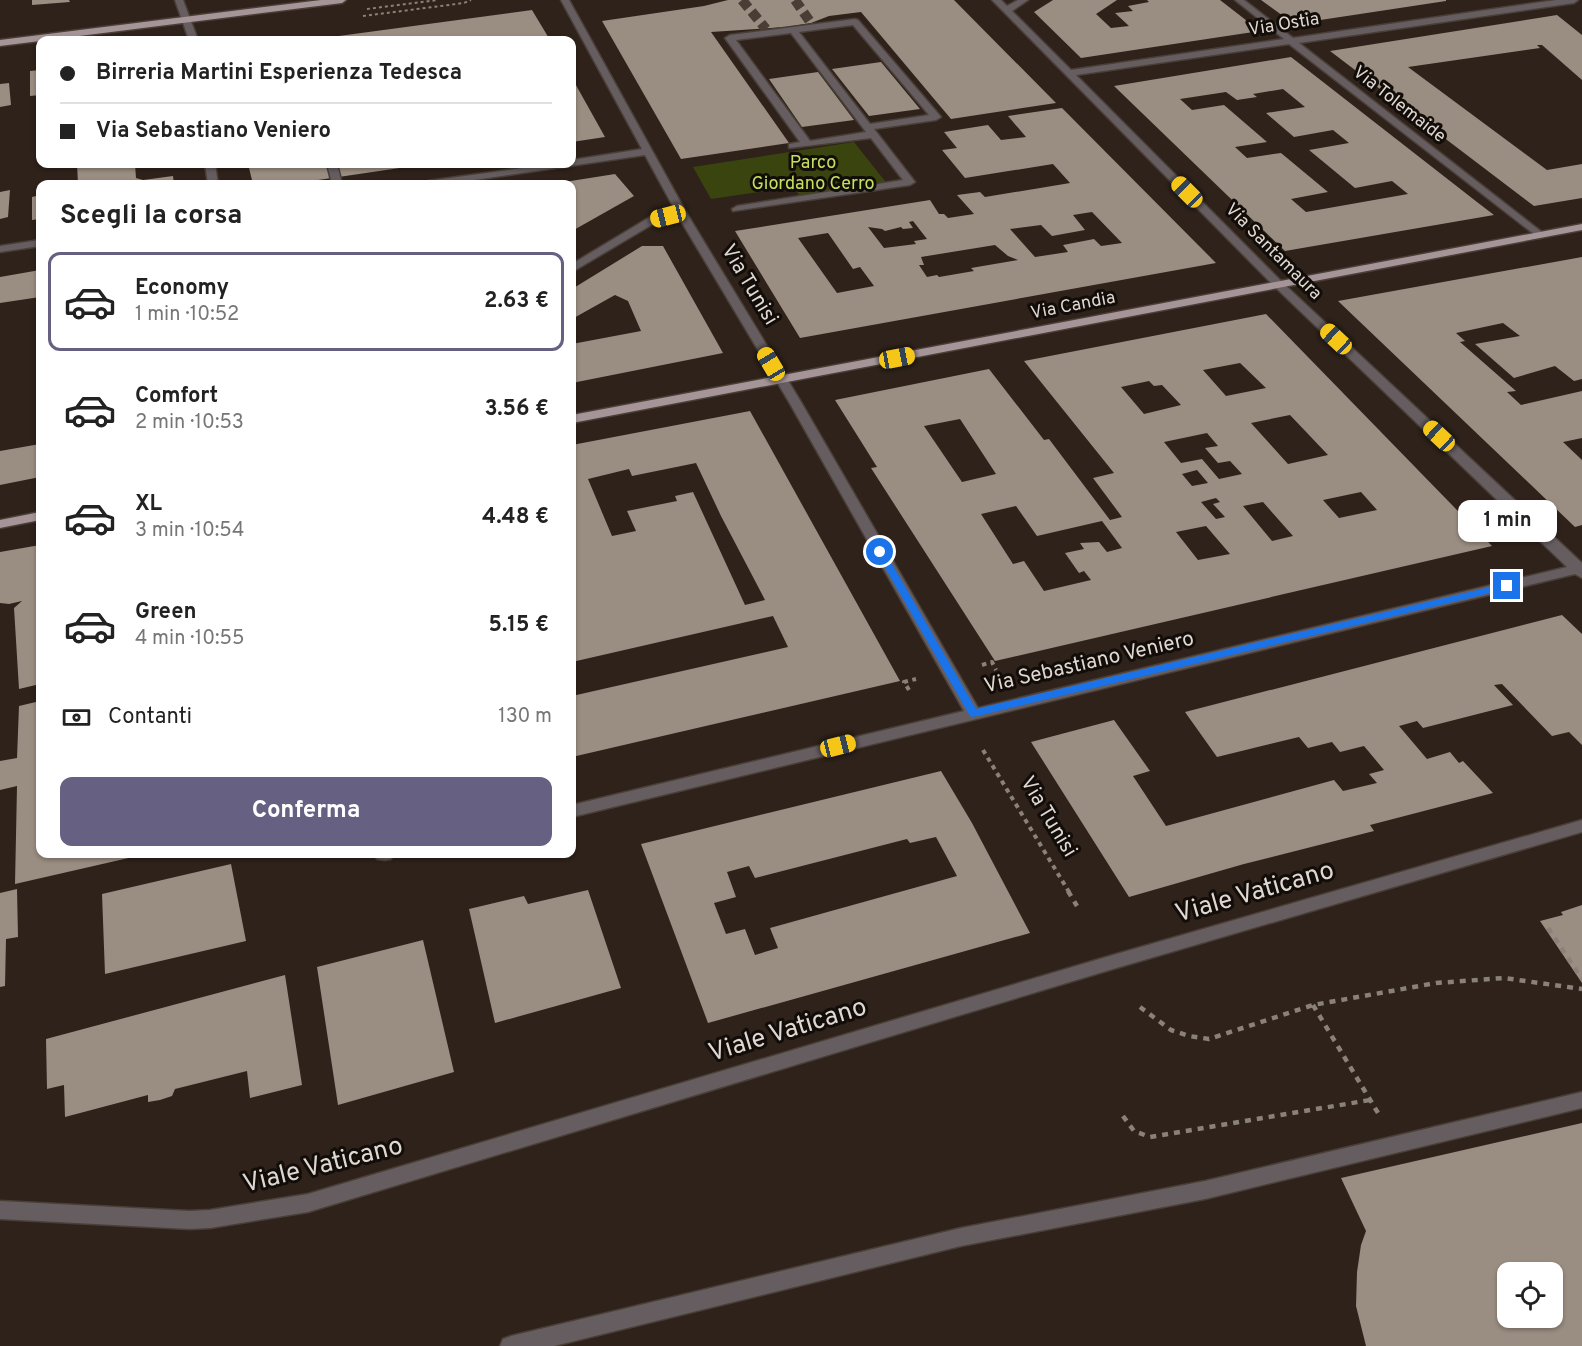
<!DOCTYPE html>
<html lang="it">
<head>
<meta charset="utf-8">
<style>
	:root { --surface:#fff; --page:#f6f6f6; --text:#222; --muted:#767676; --line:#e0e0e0; --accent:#666082 }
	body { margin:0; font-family:Overpass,sans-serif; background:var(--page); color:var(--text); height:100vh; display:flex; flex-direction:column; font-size:22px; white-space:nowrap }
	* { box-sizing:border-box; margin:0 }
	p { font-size:20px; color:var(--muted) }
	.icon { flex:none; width:33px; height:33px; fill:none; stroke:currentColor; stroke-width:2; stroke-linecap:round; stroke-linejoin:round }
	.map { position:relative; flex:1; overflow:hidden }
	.panel { position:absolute; left:36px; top:180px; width:540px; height:678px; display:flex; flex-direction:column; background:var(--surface); border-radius:12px; box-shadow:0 2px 4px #0004 }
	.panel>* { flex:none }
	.guide { position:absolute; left:36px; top:36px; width:540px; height:132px; border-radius:12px; box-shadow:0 2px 4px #0004; display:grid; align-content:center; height:132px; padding:0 24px; background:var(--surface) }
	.tools { position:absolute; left:1497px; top:1262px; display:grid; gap:12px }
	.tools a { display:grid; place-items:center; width:66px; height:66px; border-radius:12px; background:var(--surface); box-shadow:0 2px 4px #0004; font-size:30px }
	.end { position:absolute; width:27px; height:27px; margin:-14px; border:8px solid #1a73e8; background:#fff; box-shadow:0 0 0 3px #fff }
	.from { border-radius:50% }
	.bubble { position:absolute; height:42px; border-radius:12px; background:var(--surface); box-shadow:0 2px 4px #0004; font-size:20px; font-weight:700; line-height:42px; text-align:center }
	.car { position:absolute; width:18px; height:36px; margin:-18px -9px; border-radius:8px; box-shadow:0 0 4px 2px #0007; background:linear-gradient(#f5c518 24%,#345 0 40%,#f5c518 0 76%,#345 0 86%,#f5c518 0) }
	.guide b { display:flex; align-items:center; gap:21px; height:57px; font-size:22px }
	.guide b+b { border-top:2px solid var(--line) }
	.guide i { width:15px; height:15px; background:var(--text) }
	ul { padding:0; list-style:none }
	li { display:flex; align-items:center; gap:18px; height:99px; margin:0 12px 9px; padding:0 12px; border:3px solid transparent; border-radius:12px }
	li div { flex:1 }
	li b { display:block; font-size:22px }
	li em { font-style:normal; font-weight:700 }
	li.on { border-color:var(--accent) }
	li>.icon { width:54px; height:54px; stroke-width:1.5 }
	h2 { padding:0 24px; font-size:27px; line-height:72px }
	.pay { display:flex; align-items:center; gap:15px; height:66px; padding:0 24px; font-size:22px }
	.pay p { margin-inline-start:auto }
	.primary-button { display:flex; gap:12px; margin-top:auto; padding:12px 24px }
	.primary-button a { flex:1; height:69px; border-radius:12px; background:var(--accent); color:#fff; font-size:24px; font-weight:700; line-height:69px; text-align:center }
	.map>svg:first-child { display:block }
</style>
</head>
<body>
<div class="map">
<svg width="1582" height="1346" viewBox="0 0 1582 1346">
	<rect width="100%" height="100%" fill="#2e221a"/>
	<path fill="#3a440e" d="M854,142L888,185L802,199L793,187L711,199L693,167Z"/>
	<path fill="#9a8d81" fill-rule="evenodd" d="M32,0H69L70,2L32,5Z
		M728,0H954L1056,103L951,119L861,12L829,16L811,23L786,27L711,32L789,143L681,159L602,21L704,6Z
		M1053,0H1117L1096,14L1111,28L1129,26L1115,13L1133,11L1128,6L1149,2L1147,0H1220L1260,31L1081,58L1034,12Z
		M1261,0H1446V1L1294,24Z
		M532,10L550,40H498L496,38L477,40H309Z
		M1557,15L1582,35V80L1542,45H1537L1540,48L1408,67L1547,170L1582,164V198L1534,206L1330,51Z
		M1291,57L1477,202L1494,215L1285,251L1114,86ZM1283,89L1305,107L1266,113L1294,137L1333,130L1349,143L1309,150L1355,188L1392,181L1408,194L1306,212L1291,199L1328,192L1281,153L1247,158L1235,147L1267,142L1224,105L1192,110L1180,99L1226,92L1237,100L1257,97L1253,94Z
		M881,62L920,109L869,116L832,69Z
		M40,70V95L30,96V71Z
		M818,72L854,120L802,127L769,79Z
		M572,78L605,137L572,142Z
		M9,83L11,105L0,107V84Z
		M1062,108L1216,263L800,338L735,231L930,200L939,214H944L948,218L974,214L957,195L980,192L985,197L1070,183L1053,164L965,178L942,150L957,148L944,132L988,125L1001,140L1026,137L1008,116ZM1092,212L1122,243L1101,246L1094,239L1063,245L1068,252L1035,257L1010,229L1041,225L1052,236L1085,230L1073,215ZM913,221L927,239L914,241L916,244L884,248L868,227L882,229L885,231L901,227L903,229L913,228L909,222ZM828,233L853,269L860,267L874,286L837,293L798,238ZM995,245L1008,256L1018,260L971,268L974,271L939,277L937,275L927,277L919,265H924L921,257Z
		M77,164H135L136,178L143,180L173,176L174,184H78Z
		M248,164H316L317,168L345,164L420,165L291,184H253Z
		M615,174L634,196L572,231V184L558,183Z
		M10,190L8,217L0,219V192Z
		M40,195V219L32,220V197Z
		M642,246H663L723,353L572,383V344L641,331L628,301L615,295L572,319V289Z
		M1582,257V379L1574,381L1555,366L1514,378L1475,344L1520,336L1503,323L1456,333L1465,341L1460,342L1516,391L1507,392L1521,405L1582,391V438L1563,442L1582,460V525L1575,527L1338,301Z
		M40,270V297L0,303V277Z
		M1266,314L1492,546L995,661L871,468L877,467L835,400L989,369L1044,440L1049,439L1110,520L1122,517L1093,478L1114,473L1024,361ZM1240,363L1266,388L1226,396L1203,370ZM1149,381L1154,386L1162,385L1181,405L1144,414L1121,387ZM1290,415L1328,455L1288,464L1251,423ZM960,419L996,474L962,482L924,426ZM1207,433L1218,446L1205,448L1218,463L1230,461L1242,474L1219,479L1202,459L1181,463L1164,442ZM1197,470L1208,483L1192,486L1182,474ZM1361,492L1377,510L1339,518L1323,500ZM1216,498L1220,502L1213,504L1225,517L1216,519L1201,502ZM1263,502L1293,536L1272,541L1243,506ZM1016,506L1037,536L1102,521L1122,548L1107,552L1099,542L1080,543L1084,549L1065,553L1079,573L1084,571L1091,580L1044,591L1024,561L1013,564L981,514ZM1206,526L1230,554L1198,560L1176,532Z
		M750,411L900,681L572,757V696L788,647L773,616L572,662V445ZM696,463L721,516L765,600L745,605L693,492L675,496L677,501L627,511L636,531L612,536L588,479L629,469L632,476Z
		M40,444V477L0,485V451Z
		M40,545V684L19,689L14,608L22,601L9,604L0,603V552Z
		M1562,615L1582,634V745L1569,732L1552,736L1502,684L1494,685L1513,705L1423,728L1417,721L1399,726L1427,759L1450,752L1459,763L1463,761L1493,793L1370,825L1374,831L1244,864L1129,897L1031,742L1114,720L1150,771L1133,776L1166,826L1334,780L1343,791L1377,783L1369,774L1384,770L1364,746L1340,752L1332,742L1308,748L1299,737L1217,757L1185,712Z
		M40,701V854H146L15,884L17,786L0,790V761L17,758L19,706Z
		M941,771L972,823L1030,933L708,1023L641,844ZM936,837L957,876L770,928L778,948L755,955L745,929L726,934L714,903L736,897L727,872L749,866L755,878L907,839L910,843Z
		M231,864L246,941L105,974L102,894Z
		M17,889L18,937L6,939L5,986L0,987V893Z
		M588,890L621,988L495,1023L469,909L524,896L528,904Z
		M1582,905V983L1540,921L1563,915L1561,912Z
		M423,940L454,1072L338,1105L317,967Z
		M285,975L302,1085L250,1098L247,1071L175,1089L172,1096L160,1100L148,1102V1095L65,1117L64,1085L47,1089L46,1039Z
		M1582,1123V1346H1366L1356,1306L1357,1272L1361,1245L1366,1231L1341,1178ZM1508,1272H1552V1317H1508Z"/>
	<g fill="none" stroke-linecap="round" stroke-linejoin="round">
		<path stroke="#493d36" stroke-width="10" stroke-dasharray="10 5" stroke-linecap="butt" d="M742,0L766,29
			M795,0L811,23"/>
		<defs>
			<path id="minor" d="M175,0H183L198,40H189Z
				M561,0H569L686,212L801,402L978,708L1567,567L1275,287L992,0H1001L1007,6L1018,0H1028L1012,11L1071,70L1284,39L1235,0H1244L1293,38L1556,0H1578L1574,3L1299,43L1543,233V237L1539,238L1289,44L1076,75L1283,283L1582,563V578L1575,574L572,817V805L964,711L789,402L678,216L658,221L572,272V264L650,217L675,210L645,155L447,184H423L428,181L551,164H572V160L642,149Z
				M855,19L858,20L941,117L936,120L874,129L915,182L910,185L733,211L732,209L737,206L903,180L871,138L789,148V144L800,142L725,38L730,35ZM853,25L929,115L870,124L799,32ZM791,33L866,132L810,141L736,40Z
				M205,164H215L218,184H208Z
				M327,164H337L342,184H332Z
				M40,240V246L0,252V246Z
				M1582,820V832L1113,969L308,1212L210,1228L189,1229L0,1219V1201L189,1211L210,1210L308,1194L1113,955Z
				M375,854H393L391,859L385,860L377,859Z
				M1582,1092V1108L1205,1199L961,1246L554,1346H500L503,1339L511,1336L961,1228L1205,1181Z"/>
			<path id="major" d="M321,0H346L342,3L0,46V40Z
				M1582,224V230L572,423V415Z
				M40,512V520L0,528V520Z"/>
		</defs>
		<use href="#minor" stroke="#4a3f37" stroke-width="3"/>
		<use href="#major" stroke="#4a3f37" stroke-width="3"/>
		<path stroke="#8b817b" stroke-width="2" stroke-dasharray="3 3" stroke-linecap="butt" d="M367,9L438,0
			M363,16L464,3L471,0"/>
		<path stroke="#8b817b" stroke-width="4" stroke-dasharray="4.5 4.5" stroke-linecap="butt" d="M982,665L992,662L996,670
			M909,690L904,682L916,679
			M983,750L1069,892"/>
		<path stroke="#8b817b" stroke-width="4.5" stroke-dasharray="6 6" stroke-linecap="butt" d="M1068,891L1077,906
			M1548,928L1582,979
			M1313,1005L1378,1113
			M1140,1007L1171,1030L1189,1036L1209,1039L1313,1005L1436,983L1504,978L1582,989
			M1123,1116L1134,1131L1150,1137L1370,1100"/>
		<use href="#minor" fill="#655d5f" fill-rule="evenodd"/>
		<use href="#major" fill="#a59599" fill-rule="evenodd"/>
	</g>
	<path fill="#1a73e8" d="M880,549L885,552L976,709L1507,583L1511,586L1507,589L973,717L970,716L876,552Z"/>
	<g text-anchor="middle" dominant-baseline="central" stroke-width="6" stroke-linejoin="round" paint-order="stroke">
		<g font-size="18" fill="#dfd7d2" stroke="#120d09">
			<text transform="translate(1284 25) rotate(-9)">Via Ostia</text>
			<text transform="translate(1399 105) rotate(38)">Via Tolemaide</text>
			<text transform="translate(1273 252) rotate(45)">Via Santamaura</text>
			<text transform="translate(1073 306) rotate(-11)">Via Candia</text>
		</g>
		<g font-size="18" fill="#c4e05e" stroke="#120d09">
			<text x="813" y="163">Parco<tspan x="813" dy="21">Giordano Cerro</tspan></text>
		</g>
		<g font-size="21" fill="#dfd7d2" stroke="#120d09">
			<text transform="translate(749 285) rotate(59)">Via Tunisi</text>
			<text transform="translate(1089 663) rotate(-13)">Via Sebastiano Veniero</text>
			<text transform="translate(1048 817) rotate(59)">Via Tunisi</text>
		</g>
		<g font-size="26" fill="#dfd7d2" stroke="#120d09">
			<text transform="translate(1255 893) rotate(-16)">Viale Vaticano</text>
			<text transform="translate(788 1031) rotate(-17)">Viale Vaticano</text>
			<text transform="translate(323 1166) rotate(-14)">Viale Vaticano</text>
		</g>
	</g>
</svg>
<div class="tools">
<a><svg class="icon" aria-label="locate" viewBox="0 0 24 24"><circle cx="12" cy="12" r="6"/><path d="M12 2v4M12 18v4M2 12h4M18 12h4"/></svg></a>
</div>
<i class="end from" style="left:880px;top:552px"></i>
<i class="end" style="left:1507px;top:586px"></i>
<div class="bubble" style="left:1458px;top:500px;width:99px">1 min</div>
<i class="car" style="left:1187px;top:192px;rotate:315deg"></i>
<i class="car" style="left:668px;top:216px;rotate:256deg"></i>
<i class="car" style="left:1336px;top:339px;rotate:313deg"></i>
<i class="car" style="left:897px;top:358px;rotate:79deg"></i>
<i class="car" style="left:771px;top:364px;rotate:329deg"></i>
<i class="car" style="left:1439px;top:436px;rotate:313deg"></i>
<i class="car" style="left:838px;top:746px;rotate:76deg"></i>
<div class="guide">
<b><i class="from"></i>Birreria Martini Esperienza Tedesca</b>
<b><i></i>Via Sebastiano Veniero</b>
</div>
<section class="panel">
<h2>Scegli la corsa</h2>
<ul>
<li class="on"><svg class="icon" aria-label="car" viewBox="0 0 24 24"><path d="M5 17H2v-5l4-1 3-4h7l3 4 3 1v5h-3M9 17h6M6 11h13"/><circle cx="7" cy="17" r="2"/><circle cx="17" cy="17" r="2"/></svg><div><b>Economy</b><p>1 min · 10:52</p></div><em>2.63 €</em></li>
<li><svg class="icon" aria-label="car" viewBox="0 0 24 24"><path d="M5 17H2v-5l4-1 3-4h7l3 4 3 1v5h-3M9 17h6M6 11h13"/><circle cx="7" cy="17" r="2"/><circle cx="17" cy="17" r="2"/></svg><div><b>Comfort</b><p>2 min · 10:53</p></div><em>3.56 €</em></li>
<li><svg class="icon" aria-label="car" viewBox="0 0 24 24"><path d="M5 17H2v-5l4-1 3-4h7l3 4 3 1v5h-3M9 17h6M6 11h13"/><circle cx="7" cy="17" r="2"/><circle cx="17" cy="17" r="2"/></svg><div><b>XL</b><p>3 min · 10:54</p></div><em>4.48 €</em></li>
<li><svg class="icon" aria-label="car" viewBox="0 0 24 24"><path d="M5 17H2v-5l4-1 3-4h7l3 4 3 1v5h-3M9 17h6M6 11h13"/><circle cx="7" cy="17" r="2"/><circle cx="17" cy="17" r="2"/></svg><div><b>Green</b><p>4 min · 10:55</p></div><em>5.15 €</em></li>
</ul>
<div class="pay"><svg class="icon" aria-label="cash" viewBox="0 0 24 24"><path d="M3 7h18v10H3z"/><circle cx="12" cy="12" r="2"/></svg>Contanti<p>130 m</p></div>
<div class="primary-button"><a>Conferma</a></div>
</section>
</div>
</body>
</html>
